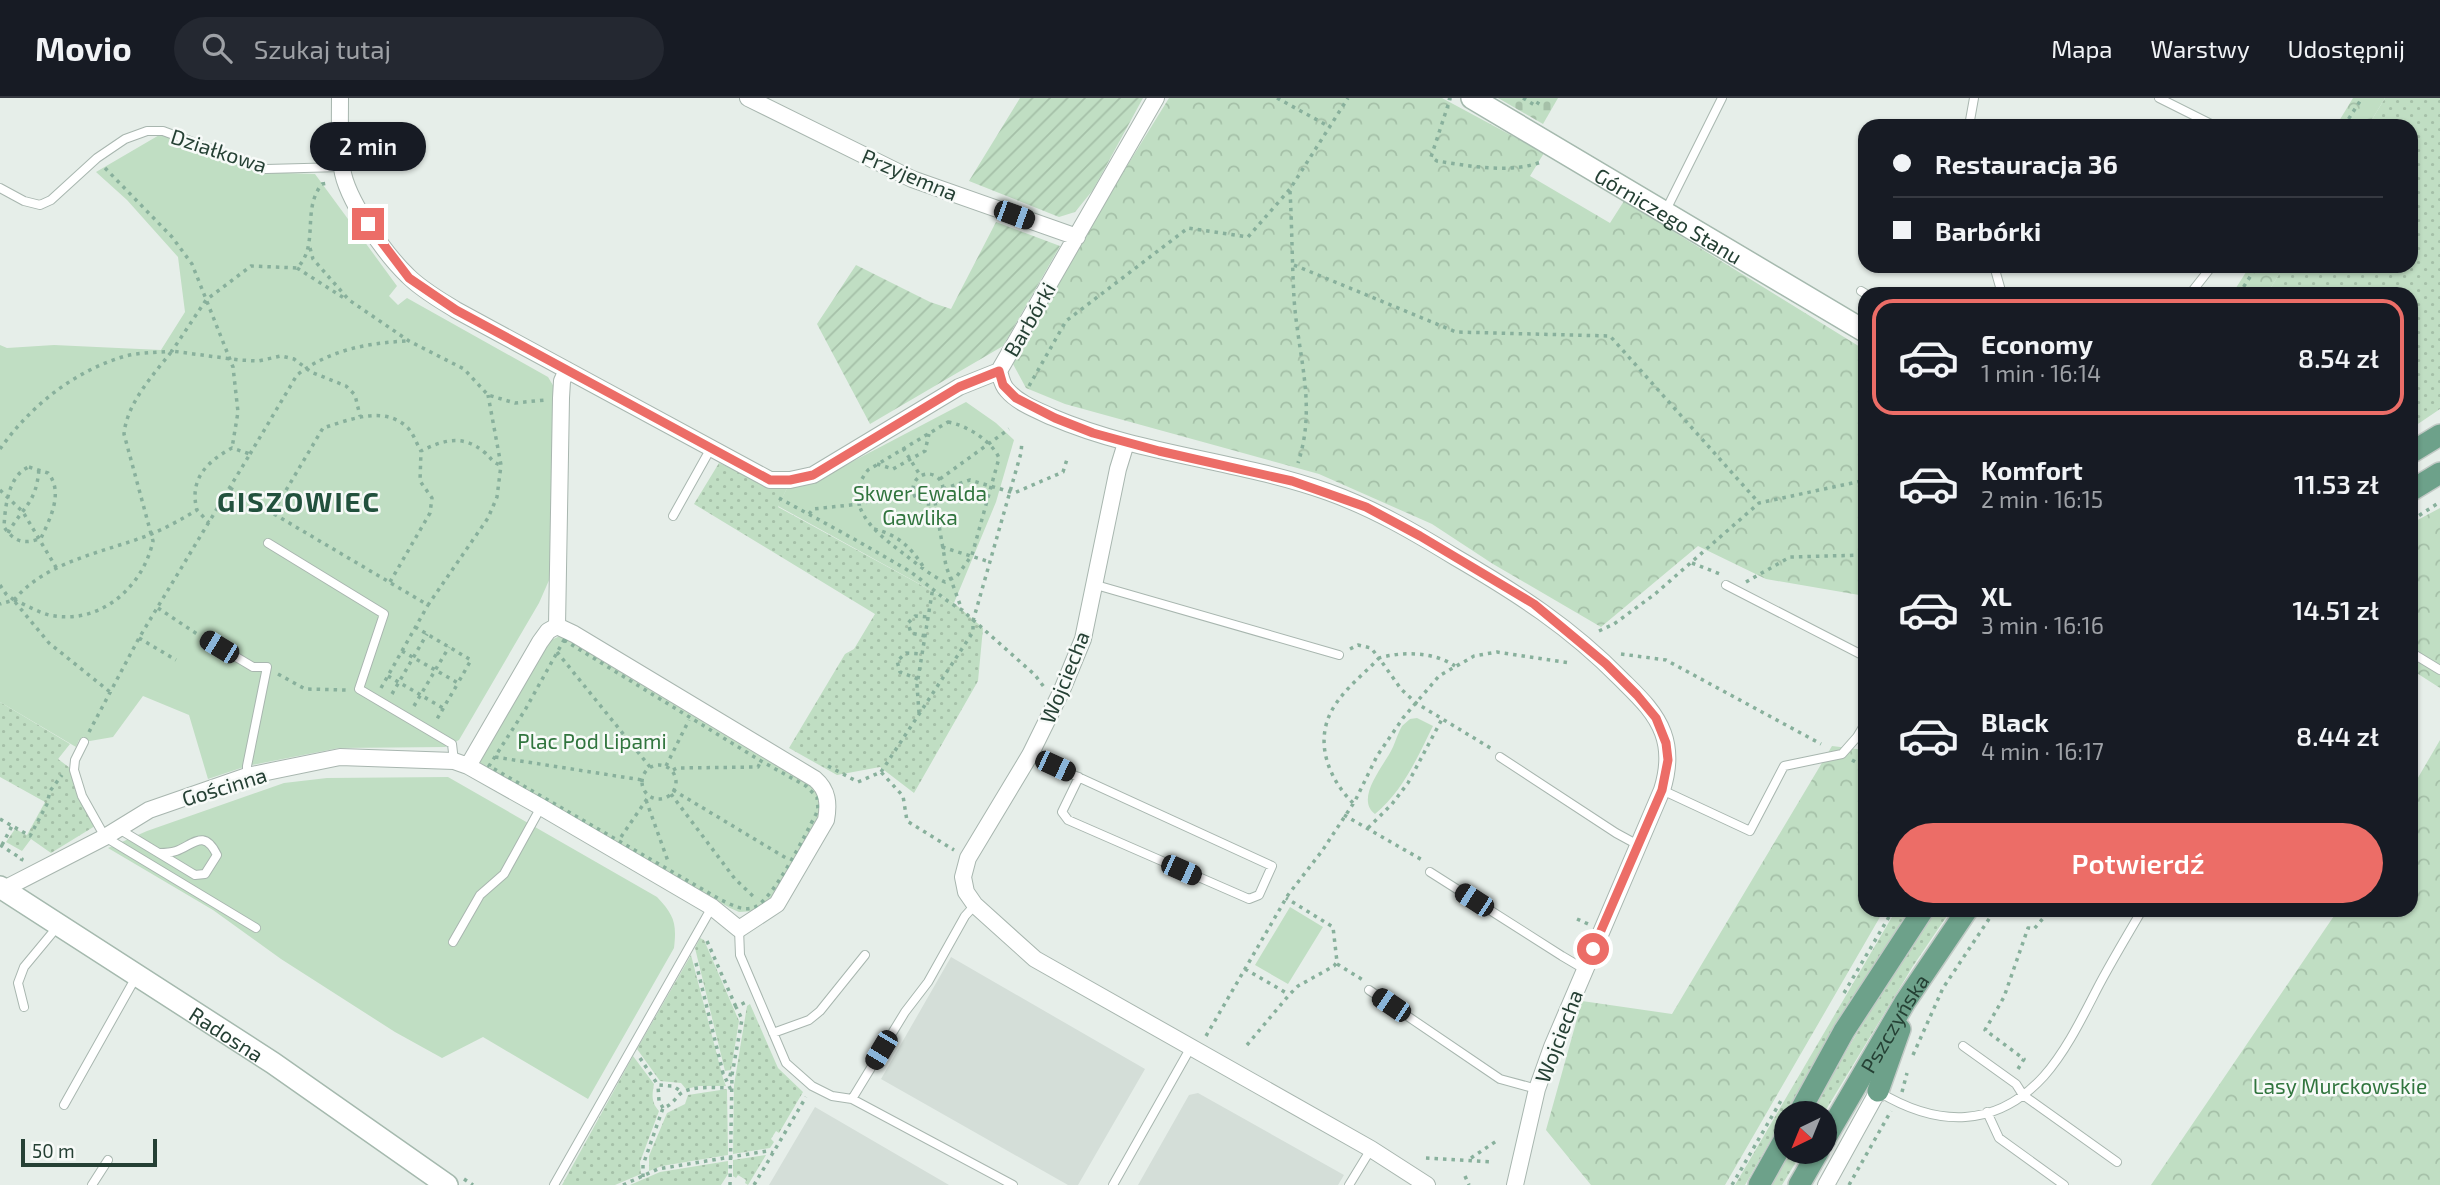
<!DOCTYPE html>
<html lang="pl">
<head>
<meta charset="utf-8">
<style>
	:root { --surface:#171b24; --page:#242831; --text:#f1f3f6; --muted:#9ea1a6; --line:#363941; --accent:#ec6d67 }
	body { margin:0; font-family:"Exo 2",sans-serif; background:var(--page); color:var(--text); height:100vh; display:flex; flex-direction:column; font-size:26px; white-space:nowrap }
	* { box-sizing:border-box; margin:0 }
	p { font-size:23px; color:var(--muted) }
	.icon { flex:none; width:38px; height:38px; fill:none; stroke:currentColor; stroke-width:2; stroke-linecap:round; stroke-linejoin:round }
	.map { position:relative; flex:1; overflow:hidden }
	.side { position:absolute; left:1858px; top:189px; width:560px; height:630px; display:flex; flex-direction:column; background:var(--surface); border-radius:21px; box-shadow:0 2px 5px #0004 }
	.side>* { flex:none }
	.guide { position:absolute; left:1858px; top:21px; width:560px; height:154px; border-radius:21px; box-shadow:0 2px 5px #0004; display:grid; align-content:center; height:154px; padding:0 35px; background:var(--surface) }
	.needle { width:46px; rotate:223deg }
	.buttons { position:absolute; left:1774px; top:1003px; display:grid; gap:14px }
	.buttons a { display:grid; place-items:center; width:63px; height:63px; border-radius:50%; background:var(--surface); box-shadow:0 2px 5px #0004; font-size:35px }
	.scale { position:absolute; left:21px; bottom:18px; width:136px; box-sizing:border-box; padding-left:7px; border:4px solid #254034; border-top:0; font-size:19px; line-height:24px; white-space:nowrap; color:#254034; -webkit-text-stroke:5px #f7faf8; paint-order:stroke }
	.end { position:absolute; width:32px; height:32px; margin:-16px; border:9px solid #ec6d67; background:#fff; box-shadow:0 0 0 4px #fff }
	.from { border-radius:50% }
	.bubble { position:absolute; height:49px; border-radius:24px; background:var(--surface); box-shadow:0 2px 5px #0004; font-size:23px; font-weight:600; line-height:49px; text-align:center }
	.car { position:absolute; width:21px; height:42px; margin:-21px -10px; border-radius:9px; box-shadow:0 0 5px 2px #0007; background:linear-gradient(#222 24%,#8ab4d8 0 40%,#222 0 76%,#8ab4d8 0 86%,#222 0) }
	.guide b { display:flex; align-items:center; gap:24px; height:66px; font-size:26px }
	.guide b+b { border-top:2px solid var(--line) }
	.guide i { width:18px; height:18px; background:var(--text) }
	ul { padding:12px 0 0; list-style:none }
	li { display:flex; align-items:center; gap:21px; height:116px; margin:0 14px 10px; padding:0 21px; border:4px solid transparent; border-radius:21px }
	li div { flex:1 }
	li b { display:block; font-size:26px }
	li em { font-style:normal; font-weight:600 }
	li.current { border-color:var(--accent) }
	li>.icon { width:63px; height:63px; stroke-width:1.5 }
	.primary-button { display:flex; gap:14px; margin-top:auto; padding:14px 35px }
	.primary-button a { flex:1; height:80px; border-radius:42px; background:var(--accent); color:#fff; font-size:28px; font-weight:600; line-height:80px; text-align:center }
	header { display:flex; align-items:center; gap:42px; box-sizing:border-box; height:98px; padding:0 35px; background:var(--surface); border-bottom:2px solid var(--line) }
	header strong { font-size:33px }
	nav { display:flex; gap:38px; margin-inline-start:auto; font-size:24px }
	.search { width:490px; height:63px; background:var(--page); display:flex; align-items:center; gap:18px; box-sizing:border-box; padding:0 24px; border-radius:38px; color:var(--muted); font-size:26px }
	.map>svg:first-child { display:block }
</style>
</head>
<body>
<header>
<strong>Movio</strong>
<div class="search"><svg class="icon" aria-label="search" viewBox="0 0 24 24"><circle cx="10" cy="10" r="6"/><path d="M15 15l6 6"/></svg>Szukaj tutaj</div>
<nav><a>Mapa</a><a>Warstwy</a><a>Udostępnij</a></nav>
</header>
<div class="map">
<svg width="2440" height="1087" viewBox="0 0 2440 1087">
	<defs>
		<pattern id="grass-dots" width="8" height="8" patternUnits="userSpaceOnUse" patternTransform="scale(1.75)"><rect width="8" height="8" fill="#c0dec3"/><path d="M2 2h.1M6 6h.1" fill="none" stroke="#a5c0a8" stroke-width="1.8" stroke-linecap="round"/></pattern>
		<pattern id="forest-crowns" width="20" height="18" patternUnits="userSpaceOnUse" patternTransform="scale(1.75)"><rect width="20" height="18" fill="#c0dec3"/><path d="M2 6a3 3 0 1 1 6 0M12 15a3 3 0 1 1 6 0" fill="none" stroke="#a5c0a8"/></pattern>
		<pattern id="cemetery-stones" width="16" height="16" patternUnits="userSpaceOnUse" patternTransform="scale(1.75)"><rect width="16" height="16" fill="#c0dec3"/><path d="M2 7V4a2 2 0 0 1 4 0v3zM10 15v-3a2 2 0 0 1 4 0v3z" fill="#a5c0a8"/></pattern>
		<pattern id="garden-furrows" width="10" height="10" patternUnits="userSpaceOnUse" patternTransform="scale(1.75)"><rect width="10" height="10" fill="#c0dec3"/><path d="M-1 1l2-2M0 10L10 0M9 11l2-2" fill="none" stroke="#a5c0a8"/></pattern>
	</defs>
	<rect width="100%" height="100%" fill="#e6eee9"/>
	<path fill="#d4ded8" d="M951,859L1145,971L1078,1087H1068L881,981Z
		M1198,995L1344,1077L1338,1087H1138L1189,997Z
		M815,1009L949,1087H769Z"/>
	<path fill="url(#grass-dots)" d="M2385,0H2440V311L2412,330V196H2267L2284,168H2412V28H2368Z
		M719,365L764,385L788,388L778,409L954,505L983,530L978,583L914,695L880,669L837,677L789,650L845,556L854,551L875,516L694,406Z
		M0,604L70,646L58,661L70,670L95,728L51,755L31,741L22,753L6,744L15,731L27,737L45,704L0,679Z
		M1896,812H1911L1831,937L1745,1087H1735Z
		M1936,812H1951L1913,868L1824,1015H1810L1880,896Z
		M700,840L704,842L739,923L731,972L725,973L695,850Z
		M691,857L723,980L726,988H699L686,991L681,985L660,983L637,951Z
		M750,906L778,970L803,994L779,1035L776,1033L771,1041L774,1044L770,1050L733,1056L734,987L747,908Z
		M633,958L654,986C652,997 651,1004 659,1013L640,1064L641,1076L615,1087H562Z
		M727,991L728,1057L662,1068L649,1073V1058L667,1015L685,1006L688,997Z
		M1787,1054H1802L1782,1087H1768Z
		M766,1057L748,1087L745,1085L746,1082L738,1077L736,1080L733,1078V1062Z
		M728,1063V1076L721,1087H630L660,1074Z"/>
	<path fill="url(#forest-crowns)" d="M1169,0H1442L1544,55L1530,78L1610,125L1624,103L1865,252V498L1766,481L1698,448L1601,529L1493,466L1432,426L1319,376L1065,306L1026,290L1013,266L1080,144Z
		M2353,0H2385L2368,28H2336Z
		M2250,168H2284L2267,196H2232Z
		M2440,410V590L2412,572V425Z
		M2440,642V1087H2151L2338,812H2412V690Z
		M1832,648L1865,652L1866,812H1884L1725,1087H1591L1546,1032L1582,903L1672,916Z"/>
	<path fill="url(#cemetery-stones)" d="M1498,0H1558L1543,26Z"/>
	<path fill="#c0dec3" d="M161,36L258,74L315,76L397,188L389,198L398,207L407,200L548,279L554,289L550,480L539,505L459,642L445,649L339,650L247,668L208,681L189,617L143,598L113,639L84,644L79,642L76,649L0,604V247L7,250L54,247L161,252L185,214L178,159L127,102L96,74Z
		M966,304L996,325L1014,342L996,404L954,505L778,408L788,388L823,379Z
		M562,537L788,670L819,693L822,716L774,800L754,813L739,814L730,810L478,665L549,543Z
		M1417,620L1433,628C1417,660 1403,693 1375,716C1354,700 1385,667 1393,649C1396,642 1398,635 1402,628L1410,621Z
		M448,679L657,799C674,817 677,825 674,850L588,1001L483,939L442,960L395,934L281,861L213,812L108,750L147,733L284,685L327,680Z
		M1290,809L1323,829L1288,886L1255,867Z"/>
	<path fill="url(#garden-furrows)" d="M1020,0H1143L1093,92L1075,114L1059,119L969,83Z
		M996,124L1060,148L1003,248L870,326L817,226L856,167L930,204L951,211Z"/>
	<g fill="none" stroke-linecap="round" stroke-linejoin="round">
		<defs>
			<path id="lane" d="M2159,0L2215,28
				M1969,28L1974,0
				M0,90L24,103L40,107L51,102L97,60L125,41L147,33H163L266,71L342,69
				M1665,114L1722,0
				M1994,168L2002,196
				M1861,193L1866,196
				M2190,196L2212,168
				M673,418L711,350
				M268,445L384,516L359,591L452,646L454,663
				M1096,487L1339,557
				M1726,487L1866,559
				M206,541L253,569H267L247,668V678
				M2412,555L2440,572
				M84,644L75,662L74,672L82,698L105,739L256,830
				M1030,657L1272,768L1259,797L1249,801L1068,722L1062,714L1079,679
				M1500,659L1616,735L1638,747
				M1662,692L1750,733L1784,668L1842,656L1857,639L1866,624
				M119,731L195,777L205,776L217,757C204,730 193,747 176,753C170,755 164,755 159,755
				M1430,774L1562,858L1584,871
				M739,831L740,857L786,965L812,988L832,998L852,1001L1013,1087
				M453,844L480,797L504,776L541,709
				M1369,892L1500,981L1537,991
				M24,909L18,885L24,869L58,828
				M773,935L809,922L820,913L865,857
				M1963,948L2016,986L2023,997L2117,1064
				M1879,994C1937,1029 1996,1031 2044,978C2066,953 2082,920 2097,891C2111,864 2127,838 2142,812
				M852,1001L905,914L928,884L965,818L975,807
				M64,1007L136,879
				M1987,1014L1999,1040L2064,1087
				M92,1087L108,1062
				M554,1087L712,809
				M1113,1087L1191,949
				M1349,1087L1371,1051"/>
			<path id="street" d="M340,0C340,23 339,47 342,70C346,101 385,156 408,178C422,192 440,202 456,212L770,382H790L813,377L959,289L999,273L1156,0
				M748,0L912,81L1077,139
				M999,273C1001,280 1002,287 1007,292C1018,305 1037,312 1052,319C1140,357 1238,362 1328,394C1373,410 1414,434 1455,459C1517,495 1570,529 1621,581C1637,597 1655,613 1663,635C1670,654 1668,673 1662,692L1552,949L1537,991L1515,1087
				M1126,345L1118,371L1083,541L1062,592L1030,657L968,760L963,779L966,794L975,807L1035,861L1371,1051L1427,1087
				M557,528L561,300L562,283L567,272
				M0,793L105,739L149,712L247,678L340,659L454,663L468,668L541,709L712,809L739,831L777,806L826,722C829,706 828,692 815,681L574,536L557,528L548,533L540,544L468,668
				M1826,1087L1878,993"/>
			<g id="secondary">
				<path id="s1" d="M1472,0L1866,234"/>
				<path id="s2" d="M0,789L273,965L447,1087"/>
			</g>
			<g id="primary">
				<path d="M2412,354L2440,337"/>
				<path d="M2412,392L2440,375"/>
				<path d="M1878,993L1900,931"/>
				<path d="M1799,1015L1844,933L1923,812"/>
				<path id="s3" d="M1825,1041L1905,904L1967,812"/>
				<path d="M1759,1087L1787,1037"/>
				<path d="M1799,1087L1818,1054"/>
			</g>
		</defs>
		<use href="#lane" stroke="#a8b6af" stroke-width="10"/>
		<use href="#street" stroke="#a8b6af" stroke-width="18"/>
		<use href="#secondary" stroke="#a5b9ae" stroke-width="24"/>
		<use href="#primary" stroke="#c2cac6" stroke-width="24"/>
		<path stroke="#88b09c" stroke-width="3.5" stroke-dasharray="3.5 5" stroke-linecap="butt" d="M1277,0L1330,29
			M1448,0L1450,1L1431,59L1437,63C1470,68 1509,76 1541,64
			M1523,0L1536,8L1541,0
			M2344,28L2362,0
			M105,70L172,139L192,166L233,269L238,314L232,350
			M1290,93C1292,128 1292,165 1294,200C1298,259 1317,307 1298,365
			M310,150L313,161L349,202L409,243L464,271L488,297L515,305L545,302
			M1294,167L1456,234L1610,238L1759,405
			M297,170L344,200
			M2239,196L2257,168
			M1029,288L1066,223L1188,130L1248,139L1290,91L1348,0
			M948,324C966,327 992,343 999,360L972,457L957,478L945,484C930,477 917,466 904,456C879,437 839,408 868,372Z
			M903,350L920,377
			M0,351C29,310 70,276 119,260C136,254 154,255 172,253L206,202L251,168L297,170C320,147 301,112 322,86L328,85
			M250,356L297,277C329,252 367,245 407,243
			M877,366L893,371L925,353L929,336
			M29,369L48,375C64,394 50,421 41,440C25,447 14,444 4,429C5,410 8,377 29,369Z
			M913 391a15 15 0 1 1 30 0a15 15 0 1 1-30 0Z
			M940,381L1009,331
			M230,390L428,507L488,420L497,399L501,367L488,297
			M943,391L970,382L1014,395L1063,374L1068,358
			M0,392L23,414L57,471
			M779,400C823,424 866,447 909,473C927,485 943,502 962,512L1035,577L1044,589
			M935,404L946,468L962,512
			M273,414L323,330C349,322 383,307 407,329C414,336 416,345 421,353
			M809,416L813,411L860,406L912,392
			M2412,422L2440,404
			M874,431C898,437 911,449 924,470
			M8,435C24,407 36,406 39,371
			M942,449L990,464
			M1692,465L1720,476
			M390,484L430,415L432,400L420,383L421,353C443,342 463,336 484,354C491,359 492,365 501,367
			M1746,484L1790,459L1866,457
			M0,487L6,496L14,502L0,506
			M14,502C26,507 38,514 49,517C100,528 143,489 153,443L124,336C127,305 153,277 172,253L239,262L258,263L281,258L294,261L311,274L346,288L355,297L360,318
			M14,502C46,463 105,454 149,437C166,430 182,421 197,412L209,425
			M15,504L49,545L110,594
			M158,510L197,536
			M415,529L471,562L458,585
			M1599,533L1614,526L1655,496L1759,405L1866,382
			M925,538L911,535L908,525L915,518L928,519
			M139,540L176,562
			M564,542L761,663L806,688L817,699L818,711L816,716C806,735 771,807 752,810C741,813 731,806 721,802L489,668L525,612Z
			M1350,551L1358,547L1371,550L1379,560C1404,553 1434,554 1455,568
			M402,553L458,585L437,621
			M557,554L650,669
			M1621,556L1666,562L1821,646
			M278,576L305,591L347,592
			M388,578L443,610
			M918,581L900,574L897,563L906,555L922,556
			M381,590L428,507
			M392,596L427,536
			M414,608L449,549
			M919,615L917,587L933,489
			M89,634L139,540L250,356L232,350C206,364 189,382 197,412
			M495,659L642,682
			M1852,662L1866,670
			M642 684a17 17 0 1 1 34 0a17 17 0 1 1-34 0Z
			M666,668L689,622
			M828,668L858,684L881,674L903,698L907,723L954,752
			M673,672L677,670L758,669L760,665
			M881,674L973,534V523L1021,355L1022,343
			M673,692L786,760
			M671,696L735,781L755,800
			M646,702L669,766
			M1353,705C1329,681 1314,645 1332,612C1343,592 1364,576 1379,560L1401,591L1416,605L1492,651
			M1344,717L1424,763
			M0,721L30,738L47,706L50,693L62,677
			M1368,730L1392,706L1408,685L1442,621
			M621,739L649,698
			M0,747L22,761L21,763
			M2,747L13,726
			M1577,821L1588,826
			M707,843L736,909
			M696,865L723,975L732,977L730,1087
			M1337,866L1363,882
			M1245,871L1288,896
			M1844,895L1893,812
			M1206,938L1288,797L1322,753L1355,703L1377,658L1403,620L1439,578L1474,558L1497,554L1570,565
			M1247,947L1289,897L1298,888L1334,868L1337,864L1333,829L1286,800
			M1913,957L1943,890L1995,812
			M640,960L658,987
			M2018,971L2024,961L1985,932L2004,899L2028,830L2034,831L2045,818L2057,812
			M732,977L742,921L736,909L746,904
			M1902,994L1907,975
			M663,1010L659,1003L658,987L673,988L682,994
			M1426,1060L1493,1064
			M1471,1060L1498,1042
			M1465,1078L1469,1087
			M643,1079V1067L663,1010C672,1007 674,1002 680,996C691,987 716,990 730,990L723,975
			M464,1081L473,1087
			M623,1087L658,1071L767,1053L773,1055
			M754,1087L806,999
			M1732,1087L1782,1001
			M1849,1087L1891,1013"/>
		<use href="#lane" stroke="#fff" stroke-width="8"/>
		<use href="#street" stroke="#fff" stroke-width="16"/>
		<use href="#secondary" stroke="#fff" stroke-width="21"/>
		<use href="#primary" stroke="#6da18a" stroke-width="21"/>
	</g>
	<g fill="none" stroke-linecap="round" stroke-linejoin="round">
		<path stroke="#ec6d67" stroke-width="9" d="M368,126L409,180L456,212L770,382H790L813,377L959,289L999,273L1003,287L1016,300L1055,320L1093,335L1159,353L1292,383L1366,409L1420,438L1534,506L1606,566L1637,597L1656,620L1666,645L1668,662L1662,692L1593,851"/>
	</g>
	<g text-anchor="middle" dominant-baseline="central" stroke-width="5" stroke-linejoin="round" paint-order="stroke">
		<g font-size="21" fill="#254034" stroke="#f7faf8">
			<text transform="translate(219 52) rotate(18)">Działkowa</text>
			<text transform="translate(910 76) rotate(23)">Przyjemna</text>
			<text stroke="none"><textPath href="#s1" startOffset="229">Górniczego Stanu</textPath></text>
			<text transform="translate(1029 221) rotate(-60)">Barbórki</text>
			<text transform="translate(1064 579) rotate(-68)">Wojciecha</text>
			<text transform="translate(224 688) rotate(-17)">Gościnna</text>
			<text stroke="none"><textPath href="#s3" startOffset="135">Pszczyńska</textPath></text>
			<text stroke="none"><textPath href="#s2" startOffset="270">Radosna</textPath></text>
			<text transform="translate(1558 938) rotate(-69)">Wojciecha</text>
		</g>
		<g font-size="21" fill="#31753e" stroke="#f7faf8">
			<text x="920" y="394">Skwer Ewalda<tspan x="920" dy="24">Gawlika</tspan></text>
			<text x="592" y="642">Plac Pod Lipami</text>
			<text x="2340" y="987">Lasy Murckowskie</text>
		</g>
		<g font-size="28" font-weight="bold" letter-spacing="2" fill="#22513d" stroke="#f7faf8">
			<text x="299" y="403">GISZOWIEC</text>
		</g>
	</g>
</svg>
<div class="buttons">
<a><svg class="needle" viewBox="-14 -14 28 28"><path d="M0-13l5 13h-10z" fill="#e53935"/><path d="M0 13l5-13h-10z" fill="#9ea1a6"/></svg></a>
</div>
<div class="scale">50 m</div>
<i class="end from" style="left:1593px;top:851px"></i>
<i class="end" style="left:368px;top:126px"></i>
<div class="bubble" style="left:310px;top:24px;width:116px">2 min</div>
<i class="car" style="left:1014px;top:117px;rotate:110deg"></i>
<i class="car" style="left:219px;top:549px;rotate:301deg"></i>
<i class="car" style="left:1055px;top:668px;rotate:115deg"></i>
<i class="car" style="left:1181px;top:772px;rotate:114deg"></i>
<i class="car" style="left:1474px;top:802px;rotate:303deg"></i>
<i class="car" style="left:1391px;top:907px;rotate:304deg"></i>
<i class="car" style="left:881px;top:952px;rotate:211deg"></i>
<div class="guide">
<b><i class="from"></i>Restauracja 36</b>
<b><i></i>Barbórki</b>
</div>
<section class="side">
<ul>
<li class="current"><svg class="icon" aria-label="car" viewBox="0 0 24 24"><path d="M5 17H2v-5l4-1 3-4h7l3 4 3 1v5h-3M9 17h6M6 11h13"/><circle cx="7" cy="17" r="2"/><circle cx="17" cy="17" r="2"/></svg><div><b>Economy</b><p>1 min · 16:14</p></div><em>8.54 zł</em></li>
<li><svg class="icon" aria-label="car" viewBox="0 0 24 24"><path d="M5 17H2v-5l4-1 3-4h7l3 4 3 1v5h-3M9 17h6M6 11h13"/><circle cx="7" cy="17" r="2"/><circle cx="17" cy="17" r="2"/></svg><div><b>Komfort</b><p>2 min · 16:15</p></div><em>11.53 zł</em></li>
<li><svg class="icon" aria-label="car" viewBox="0 0 24 24"><path d="M5 17H2v-5l4-1 3-4h7l3 4 3 1v5h-3M9 17h6M6 11h13"/><circle cx="7" cy="17" r="2"/><circle cx="17" cy="17" r="2"/></svg><div><b>XL</b><p>3 min · 16:16</p></div><em>14.51 zł</em></li>
<li><svg class="icon" aria-label="car" viewBox="0 0 24 24"><path d="M5 17H2v-5l4-1 3-4h7l3 4 3 1v5h-3M9 17h6M6 11h13"/><circle cx="7" cy="17" r="2"/><circle cx="17" cy="17" r="2"/></svg><div><b>Black</b><p>4 min · 16:17</p></div><em>8.44 zł</em></li>
</ul>
<div class="primary-button"><a>Potwierdź</a></div>
</section>
</div>
</body>
</html>
